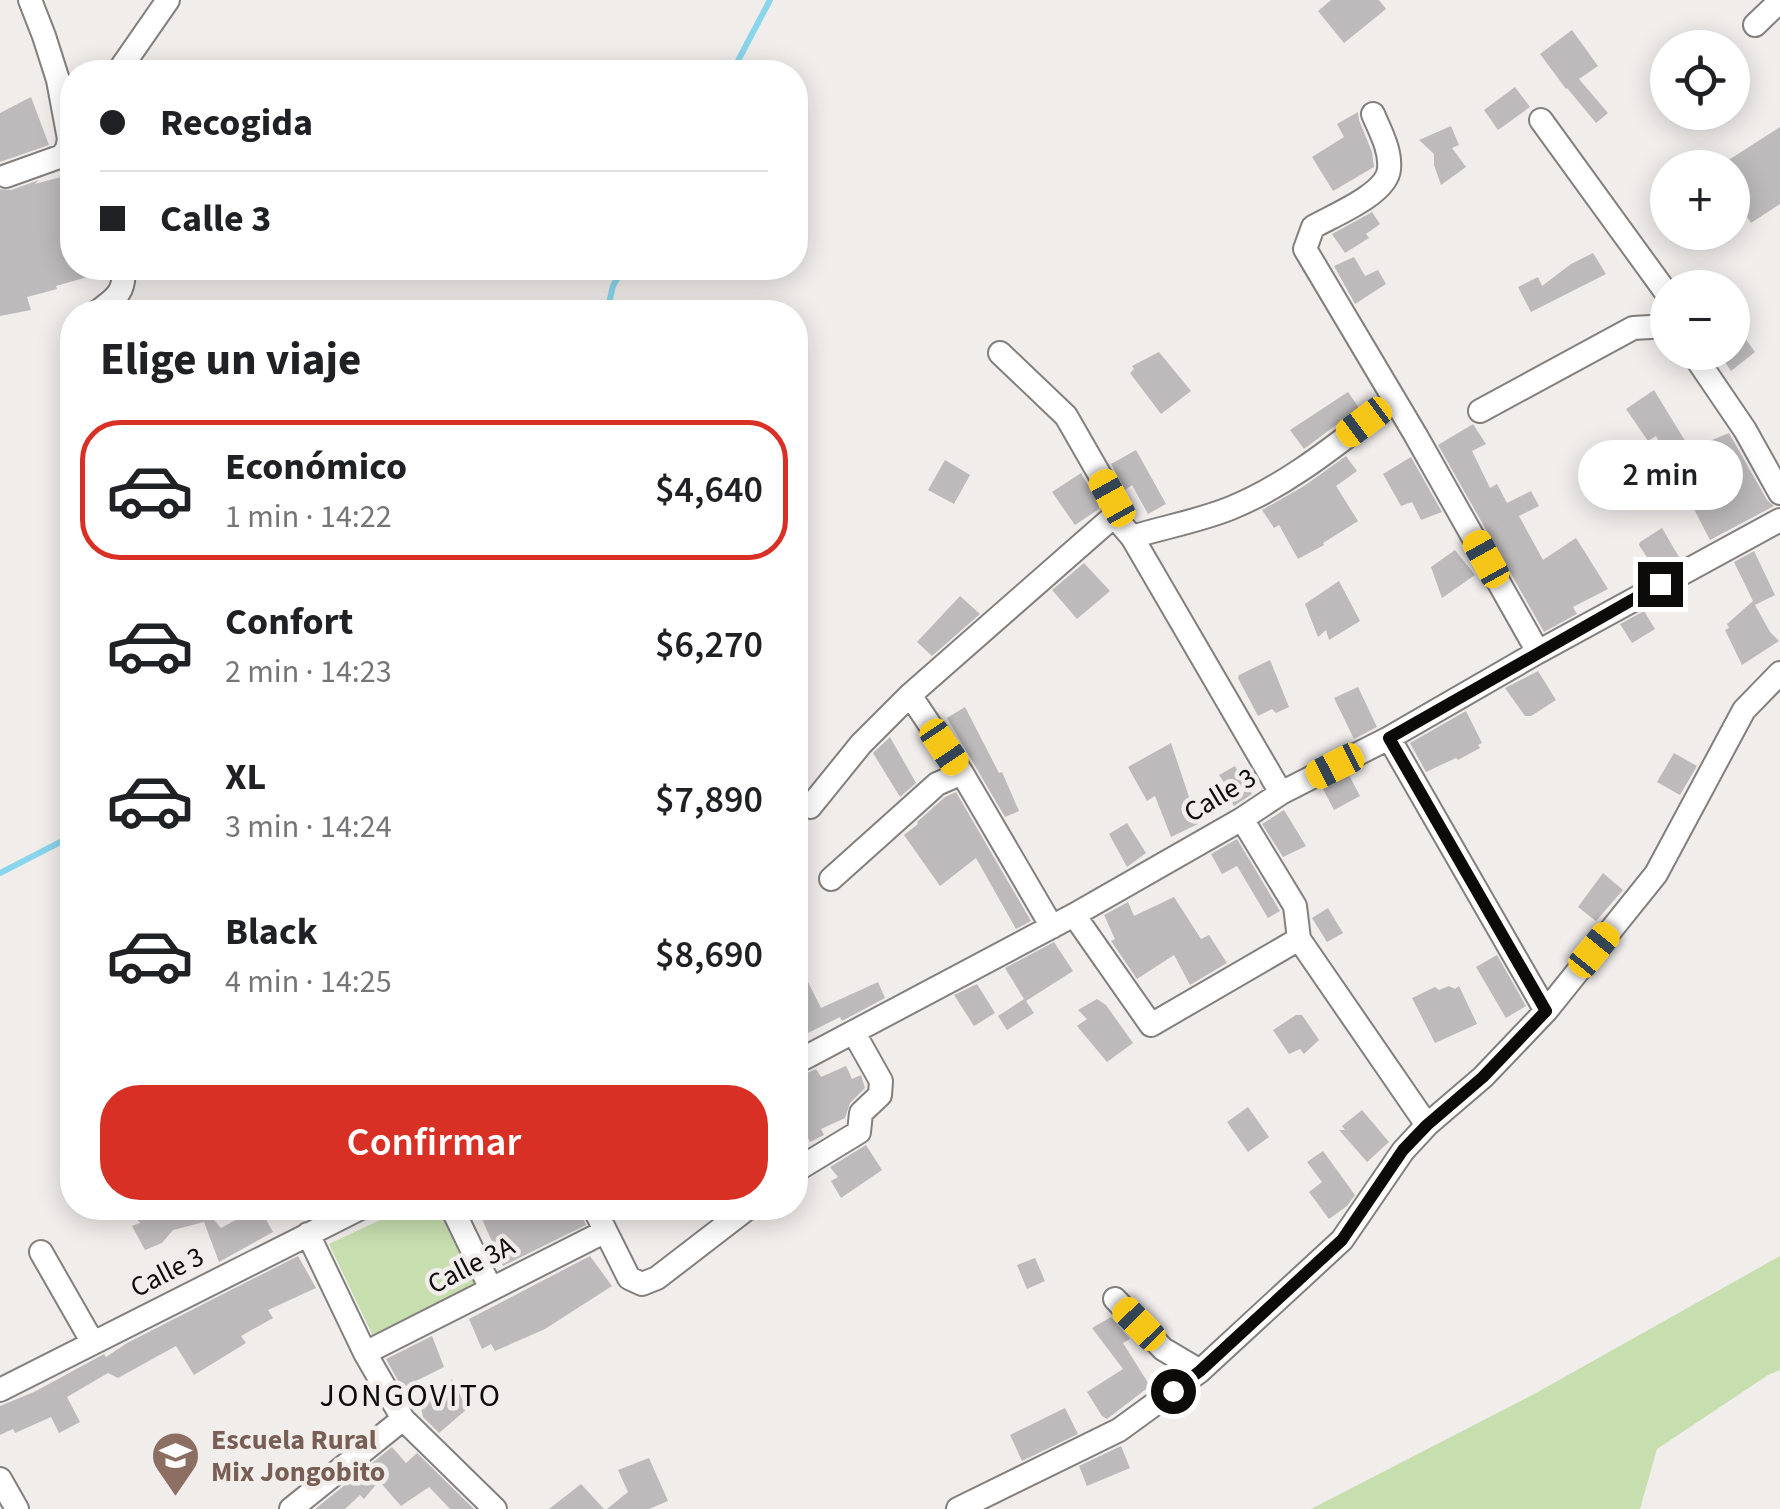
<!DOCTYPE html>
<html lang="es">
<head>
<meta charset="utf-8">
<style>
	:root { --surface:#fff; --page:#f2f2f2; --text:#202124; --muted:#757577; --line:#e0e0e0; --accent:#d93025 }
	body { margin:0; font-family:"Source Sans 3",sans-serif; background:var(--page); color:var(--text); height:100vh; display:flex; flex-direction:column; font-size:38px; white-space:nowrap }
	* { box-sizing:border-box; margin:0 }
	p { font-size:32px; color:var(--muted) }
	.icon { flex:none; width:55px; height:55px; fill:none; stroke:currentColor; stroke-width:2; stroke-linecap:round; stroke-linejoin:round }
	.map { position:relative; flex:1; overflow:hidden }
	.details { position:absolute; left:60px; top:300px; width:748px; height:920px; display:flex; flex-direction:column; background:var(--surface); border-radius:40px; box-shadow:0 5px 25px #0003 }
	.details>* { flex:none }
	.banner { position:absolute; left:60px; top:60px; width:748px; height:220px; border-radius:40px; box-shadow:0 5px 25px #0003; display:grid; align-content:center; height:220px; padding:0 40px; background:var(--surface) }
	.tools { position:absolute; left:1650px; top:30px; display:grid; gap:20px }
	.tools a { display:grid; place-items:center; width:100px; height:100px; border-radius:50%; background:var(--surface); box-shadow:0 5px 25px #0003; font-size:50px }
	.end { position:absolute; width:45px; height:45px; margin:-22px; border:12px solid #0c0b0a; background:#fff; box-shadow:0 0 0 5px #fff }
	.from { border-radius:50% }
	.bubble { position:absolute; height:70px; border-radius:35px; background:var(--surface); box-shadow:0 5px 25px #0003; font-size:32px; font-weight:600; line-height:70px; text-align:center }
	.car { position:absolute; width:30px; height:60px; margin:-30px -15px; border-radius:12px; box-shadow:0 0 8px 2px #0007; background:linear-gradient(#f5c518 24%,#345 0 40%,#f5c518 0 76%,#345 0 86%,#f5c518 0) }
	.banner b { display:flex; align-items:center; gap:35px; height:95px; font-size:38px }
	.banner b+b { border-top:2px solid var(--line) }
	.banner i { width:25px; height:25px; background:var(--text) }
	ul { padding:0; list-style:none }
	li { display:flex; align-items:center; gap:30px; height:140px; margin:0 20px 15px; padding:0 20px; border:5px solid transparent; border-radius:40px }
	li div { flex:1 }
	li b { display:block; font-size:38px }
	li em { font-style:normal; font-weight:600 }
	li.on { border-color:var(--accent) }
	li>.icon { width:90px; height:90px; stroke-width:1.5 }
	h2 { padding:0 40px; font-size:45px; line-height:120px }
	.action { display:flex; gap:20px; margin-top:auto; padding:20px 40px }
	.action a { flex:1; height:115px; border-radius:40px; background:var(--accent); color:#fff; font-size:40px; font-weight:600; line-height:115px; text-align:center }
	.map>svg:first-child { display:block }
</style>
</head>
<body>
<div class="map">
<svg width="1780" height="1509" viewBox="0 0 1780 1509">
	<rect width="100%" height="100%" fill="#f0edeb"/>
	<path fill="#c7deaf" d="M406,1208H441L480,1285L373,1336L329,1244Z
		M1780,1256V1370L1768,1375L1657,1449L1640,1509H1311L1536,1393Z"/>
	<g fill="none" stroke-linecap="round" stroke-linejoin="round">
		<path stroke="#89d5eb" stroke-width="6" d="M732,72L770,0
			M607,312L613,286L623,268
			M0,873L72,836"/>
	</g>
	<path fill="#bdbabc" d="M1331,0H1379L1386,9L1344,43L1318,11Z
		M1572,30L1598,66L1579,79L1608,113L1596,123L1567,88L1566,89L1540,54Z
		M1515,87L1530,107L1498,130L1484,110Z
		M31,97L49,145L0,162V113Z
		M1358,112L1359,120L1372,152L1374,167L1333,191L1312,157L1344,137L1337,124Z
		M1451,126L1459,145L1452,148L1466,167L1441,185L1434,165V154L1419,140Z
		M1780,127V204L1751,223L1733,196L1741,190L1732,177V168H1726L1724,163Z
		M72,174V268H104L105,272L56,286L57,289L27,297L31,310L0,316V189L11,190L39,180L35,184Z
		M1372,212L1380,224L1366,234L1369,238L1345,253L1332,234Z
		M1593,253L1606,274L1531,312L1518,287L1538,277L1542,286L1571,264Z
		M1354,257L1365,276L1378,270L1386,284L1355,304L1334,266Z
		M1732,320L1755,352L1731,371L1718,352H1732Z
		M1159,352L1191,391L1161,414L1130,373L1134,369L1132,366Z
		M1654,390L1687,444L1693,442L1695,447L1729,433L1767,500L1774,506L1710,540L1656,436L1648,441L1626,409Z
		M1348,392L1359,408L1304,449L1290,430Z
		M1473,424L1486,444L1472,451L1490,488L1497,484L1507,503L1531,491L1539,506L1519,516L1543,560L1576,538L1608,589L1573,607L1577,614L1544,632L1438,445Z
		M1136,450L1166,504L1148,514L1132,485L1125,490L1111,464Z
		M1346,456L1357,471L1336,486L1358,521L1323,543L1324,545L1298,559L1279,525L1274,528L1262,510L1304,486Z
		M1411,457L1442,512L1421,520L1412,502L1401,506L1383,474Z
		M945,460L970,475L954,504L928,490Z
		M1081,473L1098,502L1099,509L1075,525L1052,492Z
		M1662,528L1679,557L1654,568L1639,545L1640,542Z
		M1455,550L1475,575L1442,598L1431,567Z
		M1754,551L1775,595L1755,605L1770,632L1779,641L1742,665L1725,630L1729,628L1727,624L1753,601L1734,562Z
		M1084,563L1110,591L1077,619L1052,590Z
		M1339,581L1360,621L1329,640L1326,630L1318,637L1305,604Z
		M960,596L980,614L932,656L917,642Z
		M1644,611L1655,629L1632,643L1620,624Z
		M1270,660L1289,707L1276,713L1272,709L1258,716L1238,678L1239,675Z
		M1538,671L1556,700L1531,716H1525L1505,688Z
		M1358,687L1377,727L1354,739L1334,698Z
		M965,707L999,773L1002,772L1019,811L1005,817L947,718Z
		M1466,711L1482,743L1478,745L1480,748L1458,760L1456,758L1426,772L1410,743Z
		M890,737L916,783L900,797L873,753Z
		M1171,743L1198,824L1171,837L1155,796L1147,801L1128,767Z
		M1674,753L1697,766L1680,795L1657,782Z
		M1235,766L1252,794L1234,806L1222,786L1225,784L1219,775Z
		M1349,775L1360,796L1334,810L1323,789Z
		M956,792L1031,921L1016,929L976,858L940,886L904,835L918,824L917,822L945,797Z
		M1284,810L1306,846L1283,857L1262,824Z
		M1127,823L1146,853L1127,867L1109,834Z
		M1237,839L1280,911L1268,918L1237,866L1222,874L1211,854Z
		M1603,873L1623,890L1596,921L1578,907Z
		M1174,897L1201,939L1209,935L1227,963L1190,985L1174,955L1137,979L1111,941L1115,939L1104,915L1128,902L1134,916Z
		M1328,908L1343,933L1327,942L1312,918Z
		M1054,942L1073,971L1026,1001L1034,1013L1007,1030L998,1016L1024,999L1005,968Z
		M1497,955L1526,1006L1506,1018L1476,967Z
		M795,956L821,1008L878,982L885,998L842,1021L840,1017L802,1036L795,1023Z
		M977,984L995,1013L974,1026L954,995Z
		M1449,986L1455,989L1459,986L1477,1024L1435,1043L1412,998L1435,987L1439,990Z
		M1097,999L1106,1005L1133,1043L1107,1062L1077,1026L1087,1019L1078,1010Z
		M1296,1015H1302L1319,1040L1304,1054L1300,1049L1289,1054L1273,1030Z
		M846,1066L852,1079L861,1075L865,1088L850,1103L845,1118L821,1129L824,1135L810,1142L795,1111V1078L816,1069L821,1077Z
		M1248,1107L1269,1137L1248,1152L1227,1122Z
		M1362,1110L1389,1142L1367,1162L1339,1130H1345L1342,1126Z
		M866,1145L882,1170L841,1198L831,1181L838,1177L830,1167Z
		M1323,1151L1355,1195L1347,1206L1329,1219L1309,1192L1322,1182L1307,1162Z
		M128,1208H207L208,1213L221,1228L250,1212L264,1216L273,1232L219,1262L204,1222L173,1230L162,1243L145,1250L132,1226L140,1223Z
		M477,1208H579L586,1225L503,1266Z
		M298,1256L316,1288L268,1310L273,1318L241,1336L246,1343L194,1375L176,1346L118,1378L108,1373L67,1397L80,1422L59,1433L51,1417L15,1433L13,1429L0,1435V1406L36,1391L104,1354L106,1357L127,1343Z
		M590,1256L612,1286L545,1329L495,1351L491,1344L482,1349L469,1319Z
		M1035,1258L1045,1281L1027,1289L1017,1265Z
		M1111,1317L1130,1339L1123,1343L1150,1386L1107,1419L1102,1416L1087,1392L1123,1369L1092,1328Z
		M432,1336L444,1367L402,1388L386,1359Z
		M452,1379L467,1409L439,1433L423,1417L421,1408Z
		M1065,1408L1078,1434L1022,1461L1010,1435Z
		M1121,1446L1130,1468L1087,1486L1079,1466Z
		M392,1447L406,1463L417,1453L474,1509H450L429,1487L401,1506L379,1481L364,1499L360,1495L345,1509H315Z
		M649,1458L668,1501L649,1509H607L628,1492L618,1470Z
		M581,1484L604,1509H549Z"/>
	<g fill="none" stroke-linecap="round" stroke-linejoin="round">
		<defs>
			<path id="minor" d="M1755,25L1780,1
				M118,72L168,0
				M1373,114C1380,131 1391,150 1389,169C1387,194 1334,215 1313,227L1305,249L1415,434L1538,652
				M1541,120L1668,295
				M6,176L62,156L67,149L69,139L58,80L44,36L30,0
				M97,312C115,299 126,292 123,268
				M1692,352L1745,430L1780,493
				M1000,353L1066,416L1113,498L1114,516L1132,537L1281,793
				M1480,411L1633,328L1668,326
				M1132,537C1164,527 1199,521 1231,508C1292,483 1343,439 1395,400
				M910,695L962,773L1052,927
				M1389,738L1546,1011
				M810,807L861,744L910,695L1114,516
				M1242,819L1295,906L1299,939L1427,1125
				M831,879L937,784L962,773
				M1074,915L1151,1025L1299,939
				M795,1063L1074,915L1242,819L1281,793L1389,738L1538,652L1780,520
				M795,1171L859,1132L861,1113L880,1095L881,1081L854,1033
				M452,1208L491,1289
				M594,1208L629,1278L642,1284L657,1278L748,1208
				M308,1234L365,1353L403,1419L495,1509
				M41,1252L93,1343
				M1115,1299L1163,1349L1200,1371
				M365,1353L604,1232
				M0,1390L361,1208
				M0,1479L17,1509
				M291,1509L403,1419
				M958,1509L1119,1430L1200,1371L1342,1240L1403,1151L1427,1125L1483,1077L1546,1011L1656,874L1744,710L1780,673"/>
		</defs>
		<use href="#minor" stroke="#827f7d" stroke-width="26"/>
		<use href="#minor" stroke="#fff" stroke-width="22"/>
	</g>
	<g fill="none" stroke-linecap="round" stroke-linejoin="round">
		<path stroke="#0c0b0a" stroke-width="12" d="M1173,1391L1200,1371L1342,1240L1403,1150L1427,1125L1483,1077L1546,1011L1389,738L1660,584"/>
	</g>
	<defs>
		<symbol id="school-pin" viewBox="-11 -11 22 30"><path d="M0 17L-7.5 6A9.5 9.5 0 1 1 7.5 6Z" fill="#8d6e63" stroke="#f0edeb"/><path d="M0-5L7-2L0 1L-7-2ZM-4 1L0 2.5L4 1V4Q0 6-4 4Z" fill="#fff"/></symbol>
	</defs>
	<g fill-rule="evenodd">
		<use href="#school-pin" x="148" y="1428" width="55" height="75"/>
	</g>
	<g text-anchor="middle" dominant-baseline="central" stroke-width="9" stroke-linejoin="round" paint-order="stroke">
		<g font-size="28" fill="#0c0b0a" stroke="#f0edeb">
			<text transform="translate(1220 795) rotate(-31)">Calle 3</text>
			<text transform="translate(471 1265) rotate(-27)">Calle 3A</text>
			<text transform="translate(167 1272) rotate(-27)">Calle 3</text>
		</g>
		<g font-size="28" font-weight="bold" fill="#785e54" stroke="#f0edeb" text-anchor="start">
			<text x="211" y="1440">Escuela Rural<tspan x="211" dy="32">Mix Jongobito</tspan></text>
		</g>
		<g font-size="32" letter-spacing="2.5" fill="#0c0b0a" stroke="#f0edeb">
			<text x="411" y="1396">JONGOVITO</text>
		</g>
	</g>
</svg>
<div class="tools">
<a><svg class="icon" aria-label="locate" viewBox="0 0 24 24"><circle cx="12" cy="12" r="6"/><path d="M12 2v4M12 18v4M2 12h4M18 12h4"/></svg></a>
<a>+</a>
<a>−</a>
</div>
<i class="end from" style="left:1173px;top:1391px"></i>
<i class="end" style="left:1660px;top:584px"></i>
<div class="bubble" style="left:1578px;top:440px;width:165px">2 min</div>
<i class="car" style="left:1364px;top:422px;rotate:233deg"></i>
<i class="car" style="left:1112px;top:498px;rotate:331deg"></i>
<i class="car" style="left:1486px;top:559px;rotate:331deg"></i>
<i class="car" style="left:944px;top:747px;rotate:146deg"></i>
<i class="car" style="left:1335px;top:766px;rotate:243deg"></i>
<i class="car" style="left:1594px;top:950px;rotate:39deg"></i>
<i class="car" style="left:1139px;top:1324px;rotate:316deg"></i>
<div class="banner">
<b><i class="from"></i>Recogida</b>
<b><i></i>Calle 3</b>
</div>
<section class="details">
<h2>Elige un viaje</h2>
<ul>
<li class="on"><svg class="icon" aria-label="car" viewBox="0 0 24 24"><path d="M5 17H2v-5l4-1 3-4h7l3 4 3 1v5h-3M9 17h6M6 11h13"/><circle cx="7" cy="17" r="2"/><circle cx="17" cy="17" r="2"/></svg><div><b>Económico</b><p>1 min · 14:22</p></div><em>$4,640</em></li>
<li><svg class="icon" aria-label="car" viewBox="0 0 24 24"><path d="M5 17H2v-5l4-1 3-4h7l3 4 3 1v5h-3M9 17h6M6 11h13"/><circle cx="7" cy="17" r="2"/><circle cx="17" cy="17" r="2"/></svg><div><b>Confort</b><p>2 min · 14:23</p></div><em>$6,270</em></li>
<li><svg class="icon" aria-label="car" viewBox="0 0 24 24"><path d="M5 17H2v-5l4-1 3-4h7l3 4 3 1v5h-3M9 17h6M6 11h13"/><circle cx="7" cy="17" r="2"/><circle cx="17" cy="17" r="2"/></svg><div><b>XL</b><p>3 min · 14:24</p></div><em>$7,890</em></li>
<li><svg class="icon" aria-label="car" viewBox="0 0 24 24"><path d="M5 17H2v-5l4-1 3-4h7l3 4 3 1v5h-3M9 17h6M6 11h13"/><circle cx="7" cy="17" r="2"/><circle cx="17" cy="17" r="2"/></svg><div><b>Black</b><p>4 min · 14:25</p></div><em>$8,690</em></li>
</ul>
<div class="action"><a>Confirmar</a></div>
</section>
</div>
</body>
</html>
